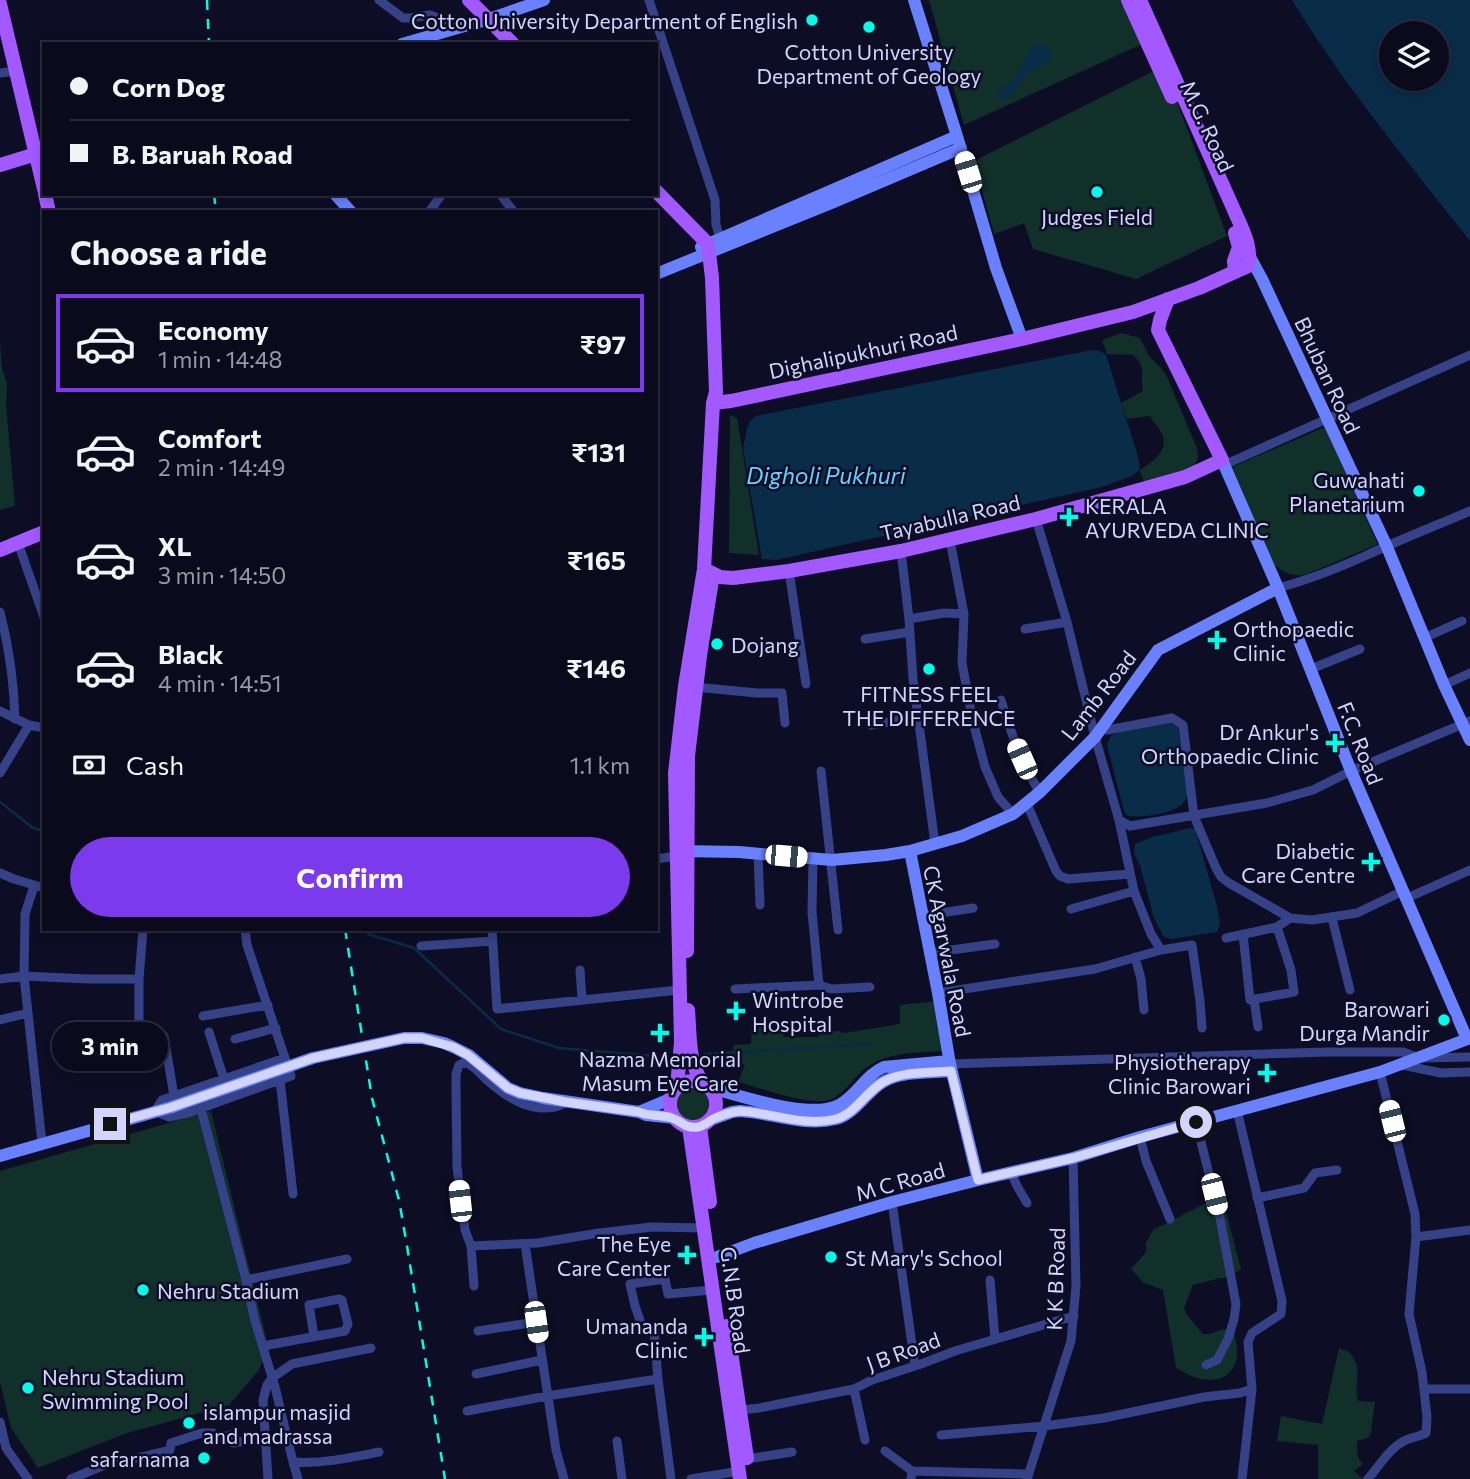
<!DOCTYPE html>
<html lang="en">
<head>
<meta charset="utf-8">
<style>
	:root { --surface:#0a0a1c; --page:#131325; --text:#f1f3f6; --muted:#999aa3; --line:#2a2b3b; --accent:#7c3aed }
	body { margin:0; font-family:Commissioner,sans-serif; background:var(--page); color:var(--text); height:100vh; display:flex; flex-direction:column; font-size:26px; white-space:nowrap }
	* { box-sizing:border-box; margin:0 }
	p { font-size:23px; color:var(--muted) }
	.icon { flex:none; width:38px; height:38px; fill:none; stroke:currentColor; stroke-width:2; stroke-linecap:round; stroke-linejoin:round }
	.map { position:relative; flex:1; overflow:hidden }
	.sheet { position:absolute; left:42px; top:210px; width:616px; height:721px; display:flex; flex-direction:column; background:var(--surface); border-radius:0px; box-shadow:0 4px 10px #0003,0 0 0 2px var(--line) }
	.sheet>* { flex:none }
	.hud { position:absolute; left:42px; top:42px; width:616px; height:154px; border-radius:0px; box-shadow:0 4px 10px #0003,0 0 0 2px var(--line); display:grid; align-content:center; height:154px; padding:0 28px; background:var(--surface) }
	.fabs { position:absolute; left:1379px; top:21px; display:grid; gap:14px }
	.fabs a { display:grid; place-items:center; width:70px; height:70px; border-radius:50%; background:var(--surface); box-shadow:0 4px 10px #0003,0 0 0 2px var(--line); font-size:35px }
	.end { position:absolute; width:32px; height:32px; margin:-16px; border:9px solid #d2d5ff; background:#111; box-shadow:0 0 0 4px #111 }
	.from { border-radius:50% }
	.bubble { position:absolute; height:49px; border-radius:24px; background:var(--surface); box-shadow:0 4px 10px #0003,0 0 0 2px var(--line); font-size:23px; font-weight:700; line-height:49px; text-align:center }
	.car { position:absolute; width:21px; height:42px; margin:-21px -10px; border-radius:9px; box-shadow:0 0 5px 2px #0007; background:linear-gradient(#fff 24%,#345 0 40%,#fff 0 76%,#345 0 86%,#fff 0) }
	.hud b { display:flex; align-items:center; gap:24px; height:66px; font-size:26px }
	.hud b+b { border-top:2px solid var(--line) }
	.hud i { width:18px; height:18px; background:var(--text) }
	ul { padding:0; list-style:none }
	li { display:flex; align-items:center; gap:21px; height:98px; margin:0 14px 10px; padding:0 14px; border:4px solid transparent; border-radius:0px }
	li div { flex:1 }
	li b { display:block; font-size:26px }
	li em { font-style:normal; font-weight:700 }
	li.active { border-color:var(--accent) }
	li>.icon { width:63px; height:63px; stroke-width:1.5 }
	h2 { padding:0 28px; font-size:32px; line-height:84px }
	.pay { display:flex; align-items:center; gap:18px; height:77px; padding:0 28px; font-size:26px }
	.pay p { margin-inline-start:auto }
	.button { display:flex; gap:14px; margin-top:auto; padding:14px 28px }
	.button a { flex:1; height:80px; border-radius:42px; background:var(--accent); color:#fff; font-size:28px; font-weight:700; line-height:80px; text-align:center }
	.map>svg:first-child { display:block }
</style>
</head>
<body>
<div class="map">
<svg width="1470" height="1479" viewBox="0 0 1470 1479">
	<rect width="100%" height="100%" fill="#0d0e26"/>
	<path fill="#103029" d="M929,0H1133L1151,40L964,125Z
		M1160,68L1172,88L1227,236L1136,279L1033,249L1024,223L994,234L974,161Z
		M1121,333L1140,338L1149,356L1161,368L1167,377L1197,448L1198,458L1194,466L1146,486L1139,470C1153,463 1172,448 1160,430C1157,424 1153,423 1150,416L1127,419L1121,403L1143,391C1139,375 1148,368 1133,355L1107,354L1102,340Z
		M0,342L2,368L7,384L6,405L15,506L0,510Z
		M730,415L737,418L759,555L729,553Z
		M1325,427L1377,543L1376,545L1307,574C1294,578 1284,572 1274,565L1232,467Z
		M937,1001L945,1051C918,1053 888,1051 866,1068C854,1077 843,1096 829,1100C806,1106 762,1088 738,1082L745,1065L734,1060L733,1045L751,1044L752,1021L762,1020L763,1032L782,1030L784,1037H818L821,1032L838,1031L844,1033L900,1024V1005Z
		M694,1083C722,1094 704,1140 679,1117L676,1097L682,1086Z
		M211,1111L268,1346L259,1370L229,1405L124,1434L38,1468L11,1428L0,1382V1171Z
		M1208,1202L1225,1208L1241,1269L1228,1278H1220L1193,1285L1184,1308L1187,1315L1203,1334C1216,1335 1221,1326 1234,1330C1235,1337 1237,1345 1237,1353C1237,1372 1222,1383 1202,1379C1193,1378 1184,1372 1176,1368L1163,1290L1144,1283L1131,1269L1146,1252V1243L1153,1230Z
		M1339,1348L1349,1352C1352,1355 1354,1359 1356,1363C1360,1375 1354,1388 1358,1401L1375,1402L1371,1432L1368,1438L1357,1441C1357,1449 1356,1458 1363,1464L1354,1471L1362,1478L1370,1475L1368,1479H1318V1445L1277,1441L1281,1416L1322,1424Z"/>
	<path fill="#092c49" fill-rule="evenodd" d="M1292,0H1470V241C1408,162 1344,85 1292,0ZM1437,33V79H1391V33Z
		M1041,44L1048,47L1051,56L1050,61C1042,64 1036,67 1029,73C1019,82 1014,99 1000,100L997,90C1000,87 1004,86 1007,84C1019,77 1026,58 1033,46Z
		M1092,350L1100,351L1106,355L1136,450L1140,467L1139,470L1132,476L1102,487L776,560L762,559L743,449L747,428L750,421L756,416Z
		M1160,723H1170L1178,727L1188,794C1186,800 1183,804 1178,807C1168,814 1137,819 1126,815L1124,811L1107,745L1111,735L1117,733Z
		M1190,828L1195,829L1217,906L1220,923L1217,932L1171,939L1163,936L1154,918L1140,865L1134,854L1135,844L1153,837Z"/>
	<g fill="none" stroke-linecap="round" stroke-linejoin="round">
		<path stroke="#092c49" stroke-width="2.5" d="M0,802L33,828L44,831
			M368,934L414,948L501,1029L559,1048L654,1056
			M704,1054L872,1044"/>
		<path stroke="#364287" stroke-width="9" d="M379,0L403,18H411L430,15L441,19L454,29
			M649,0L715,200L716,225L720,238
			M0,73L16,71
			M500,194L514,212
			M429,212L442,194
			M1224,465L1470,355
			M1036,519L1067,622L1095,737L1119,820L1134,891L1151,934L1161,950
			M950,540L964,614L962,663L973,722L985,767L998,797L1013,814
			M18,543L44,617
			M901,551L909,619L913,679L935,844
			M789,571L806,684
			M1278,588C1308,580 1336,569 1365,556C1399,540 1435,526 1470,511
			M0,612C9,647 14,682 15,719
			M909,619L944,613L964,614
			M1025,629L1067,622
			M1424,638L1462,621
			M865,639L910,632
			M1311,669L1360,649
			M1444,685L1470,673
			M695,687L757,693H782L785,723
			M1001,700C1011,732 1021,764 1040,792
			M0,711L29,725L44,728
			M871,725L919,717
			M1101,729L1107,730L1172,718L1183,725L1194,816L1216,868L1221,877L1229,883L1290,918L1312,920L1357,913L1403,891
			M821,771L838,930
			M0,773L29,725
			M1027,804L1056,871L1060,876L1068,879L1130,874
			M1119,820L1130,826L1267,803L1313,790L1351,771L1470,721
			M758,854L760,905
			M656,859L676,856
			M813,859L812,912L819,985L831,989L870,987
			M0,873L14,879L44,888
			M34,886L25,914L24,976L42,1143
			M1407,898L1470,870
			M1071,909L1134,891
			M922,916L973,908
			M1332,918L1350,990
			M143,929L139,979V1030L143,1033H160L164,1036L174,1096
			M245,929L247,945L291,1076L188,1113L169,1117L155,1111L162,1100L285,1058
			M492,929L497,1009L679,990
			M1243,934L1250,1000L1294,992L1291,970L1277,927
			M1226,938L1277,927L1290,918
			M421,946L493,941
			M929,953L995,944
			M1135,957L1141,979L1144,1010
			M580,970L582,999
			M0,979L24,976L88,979H139
			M735,989L819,985
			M938,993L1095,969L1161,950L1192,945L1200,1001L1202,1028
			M1254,999L1258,1027
			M203,1016L268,1005
			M0,1020L28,1013
			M209,1032L224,1079
			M235,1039L276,1028
			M950,1064L1328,1052H1403L1419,1058L1470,1057
			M1402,1065L1441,1073L1470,1072
			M280,1080L293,1194
			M201,1109L246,1280
			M1237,1110L1282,1301L1281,1314L1252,1333L1248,1342L1252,1389L1242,1479
			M1196,1122L1220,1218L1236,1304L1234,1319L1228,1339L1217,1360L1206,1365
			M1140,1137L1146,1161L1170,1219
			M1011,1172L1017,1186L1027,1203
			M1257,1198L1304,1188L1315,1173L1337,1170
			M892,1202L915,1366
			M1416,1237L1470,1230
			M525,1244L556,1450L564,1479
			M471,1246L538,1243L599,1233L652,1227L704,1228
			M347,1259L246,1280L255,1321L275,1387L293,1462C322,1464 350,1458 379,1452
			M990,1280L995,1339
			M474,1286L471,1246L465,1230L457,1167L456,1086V1074L459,1065L465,1062C474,1066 480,1073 487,1080C502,1093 519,1106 540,1108C550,1108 558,1108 566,1102
			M478,1331L536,1322
			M263,1346L345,1331L348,1324L342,1300L339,1299L309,1305L314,1336
			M476,1374L542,1360
			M854,1389L865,1440
			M1424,1389H1470
			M741,1410L759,1408L854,1389L872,1380L921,1364L955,1351L1074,1316
			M467,1411L547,1396L658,1379
			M0,1422L6,1448L28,1479
			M941,1435L1044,1426L1104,1418L1204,1397L1240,1393L1252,1389
			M617,1441L622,1479
			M885,1451L912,1471
			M747,1459L792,1452
			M293,1462L298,1479
			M71,1479L107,1464L137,1458L170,1450L171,1443L202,1433H213L218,1438L231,1435L233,1443L265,1438
			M268,1479L263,1400L267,1385L272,1378L292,1364L371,1348
			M671,1479L658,1379L654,1330L643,1329L635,1306L630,1284L665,1279L668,1294L712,1290
			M691,1479L740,1471
			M911,1479L912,1471L1029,1474
			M1027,1479L1071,1341L1076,1286L1073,1158
			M1368,1479C1379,1466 1389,1449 1404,1441C1411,1437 1419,1437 1426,1433L1427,1417L1422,1372L1409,1314L1416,1237L1415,1214L1380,1072"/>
		<path stroke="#6981ff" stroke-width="12" d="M914,0L957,136L996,268L1022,339
			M402,44L489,19L544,0
			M335,194L351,212
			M701,247L957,136
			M1247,255L1250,257L1262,279L1387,547L1444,685L1470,740
			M656,274L834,202L961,148
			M1222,460L1278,588L1351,771L1467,1039
			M680,851L739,852L832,860L886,855L910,851L962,836L1013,814L1040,792L1095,737L1158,650L1278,588
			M910,851L938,993L950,1064L978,1180
			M711,1088C741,1096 811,1120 839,1105C857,1096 865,1075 884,1067L949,1061
			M543,1098L639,1112L646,1115L675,1118
			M639,1112L670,1099
			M710,1120L732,1112L740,1111C773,1113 803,1127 836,1119C855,1114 866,1092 883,1082C902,1071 929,1073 951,1071
			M0,1156L172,1107
			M717,1257L754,1243L892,1202L978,1180L1073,1158L1140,1137L1380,1072L1470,1038"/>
		<path stroke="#a259ff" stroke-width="14" d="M469,0L513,44
			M1128,0L1172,97
			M0,4L44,189
			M0,165L36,154
			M656,191L708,244L712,278L716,392L713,403L704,569L685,686L675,773L681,1042L677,1087
			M45,194L49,212
			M1235,233L1239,247L1234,261L1235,272
			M713,403L731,401L1022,339L1133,312L1199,288L1248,266C1253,247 1241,227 1234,210L1140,0
			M0,550L44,532
			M704,569L720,577L733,578L789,571L901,551L1036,519L1185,477L1222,460L1158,330L1160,320L1168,299
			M687,951L688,756L700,656L713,574
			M688,1010C690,1033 688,1064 703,1083
			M670 1104a23 23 0 1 1 46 0a23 23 0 1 1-46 0Z
			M689,1127L740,1479
			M700,1127L710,1202
			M727,1326L747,1458"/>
		<path stroke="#00fde8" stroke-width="2.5" stroke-dasharray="10 9" stroke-linecap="butt" d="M207,0L209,44
			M214,194L216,212
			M345,929L372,1098L399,1200L407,1246L445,1479"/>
		<path stroke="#6981ff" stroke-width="12" d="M172,1107L313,1058L404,1038H422L444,1043L453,1047L469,1055L508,1088L520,1093L543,1098"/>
	</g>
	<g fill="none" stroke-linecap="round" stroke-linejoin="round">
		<path stroke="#d2d5ff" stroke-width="9" d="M110,1124L172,1107L313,1058L404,1038H422L453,1047L468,1055L508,1088L520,1093L566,1102L639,1112C650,1117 661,1114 672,1118C682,1121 684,1129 698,1127C704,1126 708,1122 713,1119C722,1115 731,1112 740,1111C773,1113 803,1127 836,1119C855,1114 866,1092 883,1082C902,1071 929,1073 951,1071L978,1180L1073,1158L1196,1122"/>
	</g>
	<g fill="#00fde8" stroke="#0d0e26" stroke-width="2.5">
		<circle cx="812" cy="20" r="7"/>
		<circle cx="869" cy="27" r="7"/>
		<circle cx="1097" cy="192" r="7"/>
		<circle cx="1419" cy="491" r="7"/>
		<path d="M1065.5 506.5h7v7h7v7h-7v7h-7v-7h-7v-7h7z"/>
		<path d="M1213.5 629.5h7v7h7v7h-7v7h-7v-7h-7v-7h7z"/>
		<circle cx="717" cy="644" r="7"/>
		<circle cx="929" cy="669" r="7"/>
		<path d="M1331.5 732.5h7v7h7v7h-7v7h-7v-7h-7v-7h7z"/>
		<path d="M1367.5 851.5h7v7h7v7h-7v7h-7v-7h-7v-7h7z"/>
		<path d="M732.5 1000.5h7v7h7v7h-7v7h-7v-7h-7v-7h7z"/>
		<circle cx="1444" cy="1020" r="7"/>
		<path d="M656.5 1022.5h7v7h7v7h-7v7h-7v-7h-7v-7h7z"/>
		<path d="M1263.5 1062.5h7v7h7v7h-7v7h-7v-7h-7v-7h7z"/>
		<path d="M683.5 1244.5h7v7h7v7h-7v7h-7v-7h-7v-7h7z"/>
		<circle cx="831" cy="1257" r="7"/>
		<circle cx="143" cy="1290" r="7"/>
		<path d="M700.5 1326.5h7v7h7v7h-7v7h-7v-7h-7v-7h7z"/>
		<circle cx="28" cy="1388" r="7"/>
		<circle cx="189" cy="1423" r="7"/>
		<circle cx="204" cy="1458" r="7"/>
	</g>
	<g text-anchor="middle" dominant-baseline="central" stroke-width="5" stroke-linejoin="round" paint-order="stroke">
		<g font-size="21" fill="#d2d5ff" stroke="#0d0e26" text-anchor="end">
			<text x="798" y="20">Cotton University Department of English</text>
			<text x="869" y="51" text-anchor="middle">Cotton University<tspan x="869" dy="24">Department of Geology</tspan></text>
			<text x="1097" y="216" text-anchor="middle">Judges Field</text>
			<text x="1405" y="479">Guwahati<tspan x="1405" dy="24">Planetarium</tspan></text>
			<text x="1085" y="505" text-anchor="start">KERALA<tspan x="1085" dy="24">AYURVEDA CLINIC</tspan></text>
			<text x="1233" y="628" text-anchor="start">Orthopaedic<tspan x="1233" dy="24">Clinic</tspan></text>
			<text x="731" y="644" text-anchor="start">Dojang</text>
			<text x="929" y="693" text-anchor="middle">FITNESS FEEL<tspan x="929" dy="24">THE DIFFERENCE</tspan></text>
			<text x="1319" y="731">Dr Ankur's<tspan x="1319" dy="24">Orthopaedic Clinic</tspan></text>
			<text x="1355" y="850">Diabetic<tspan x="1355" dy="24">Care Centre</tspan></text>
			<text x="752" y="999" text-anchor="start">Wintrobe<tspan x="752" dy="24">Hospital</tspan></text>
			<text x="1430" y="1008">Barowari<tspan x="1430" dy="24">Durga Mandir</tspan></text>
			<text x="660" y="1058" text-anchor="middle">Nazma Memorial<tspan x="660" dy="24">Masum Eye Care</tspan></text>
			<text x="1251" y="1061">Physiotherapy<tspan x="1251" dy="24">Clinic Barowari</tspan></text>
			<text x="671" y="1243">The Eye<tspan x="671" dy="24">Care Center</tspan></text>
			<text x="845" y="1257" text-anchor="start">St Mary's School</text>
			<text x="157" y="1290" text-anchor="start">Nehru Stadium</text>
			<text x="688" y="1325">Umananda<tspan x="688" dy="24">Clinic</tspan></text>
			<text x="42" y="1376" text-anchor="start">Nehru Stadium<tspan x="42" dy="24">Swimming Pool</tspan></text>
			<text x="203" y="1411" text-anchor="start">islampur masjid<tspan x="203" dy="24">and madrassa</tspan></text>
			<text x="190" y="1458">safarnama</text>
		</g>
		<g font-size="21" fill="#d2d5ff" stroke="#0d0e26">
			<text transform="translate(1208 126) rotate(65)">M.G. Road</text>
			<text transform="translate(863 351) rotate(-12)">Dighalipukhuri Road</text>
			<text transform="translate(1328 375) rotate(65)">Bhuban Road</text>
			<text transform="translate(950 517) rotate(-13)">Tayabulla Road</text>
			<text transform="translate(1098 695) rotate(-52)">Lamb Road</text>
			<text transform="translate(1361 743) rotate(68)">F.C. Road</text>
			<text transform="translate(948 951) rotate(79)">CK Agarwala Road</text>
			<text transform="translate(900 1181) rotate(-16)">M C Road</text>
			<text transform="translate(1055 1279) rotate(-88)">K K B Road</text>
			<text transform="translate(736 1300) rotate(82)">G.N.B Road</text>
			<text transform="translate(903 1351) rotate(-20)">J B Road</text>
		</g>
		<g font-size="23" font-style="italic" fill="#60d3ff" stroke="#0d0e26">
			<text x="826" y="475">Digholi Pukhuri</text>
		</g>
	</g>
</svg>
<div class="fabs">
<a><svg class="icon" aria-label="layers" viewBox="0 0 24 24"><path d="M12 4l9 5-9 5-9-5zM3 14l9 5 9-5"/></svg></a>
</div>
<i class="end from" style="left:1196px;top:1122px"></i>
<i class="end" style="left:110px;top:1124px"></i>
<div class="bubble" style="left:52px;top:1022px;width:116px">3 min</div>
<i class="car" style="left:968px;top:172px;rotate:343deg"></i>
<i class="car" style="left:1022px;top:759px;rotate:336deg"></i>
<i class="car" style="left:786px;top:856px;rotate:95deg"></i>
<i class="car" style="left:1392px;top:1121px;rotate:346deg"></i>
<i class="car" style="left:1214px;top:1194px;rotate:166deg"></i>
<i class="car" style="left:460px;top:1201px;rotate:354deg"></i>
<i class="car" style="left:536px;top:1322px;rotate:172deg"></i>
<div class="hud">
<b><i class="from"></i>Corn Dog</b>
<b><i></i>B. Baruah Road</b>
</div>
<section class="sheet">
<h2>Choose a ride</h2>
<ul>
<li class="active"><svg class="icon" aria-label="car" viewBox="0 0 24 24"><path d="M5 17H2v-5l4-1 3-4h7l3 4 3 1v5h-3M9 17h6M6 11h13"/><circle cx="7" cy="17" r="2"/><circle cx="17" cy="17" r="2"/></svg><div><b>Economy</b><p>1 min · 14:48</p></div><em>₹97</em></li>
<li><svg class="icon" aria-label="car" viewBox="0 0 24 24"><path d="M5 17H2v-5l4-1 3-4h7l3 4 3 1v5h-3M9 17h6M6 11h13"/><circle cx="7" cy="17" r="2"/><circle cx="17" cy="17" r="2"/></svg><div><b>Comfort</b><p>2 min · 14:49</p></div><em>₹131</em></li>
<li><svg class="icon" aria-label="car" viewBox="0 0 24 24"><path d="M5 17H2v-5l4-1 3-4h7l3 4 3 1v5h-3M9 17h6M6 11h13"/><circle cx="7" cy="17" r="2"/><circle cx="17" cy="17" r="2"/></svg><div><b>XL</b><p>3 min · 14:50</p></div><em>₹165</em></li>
<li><svg class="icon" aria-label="car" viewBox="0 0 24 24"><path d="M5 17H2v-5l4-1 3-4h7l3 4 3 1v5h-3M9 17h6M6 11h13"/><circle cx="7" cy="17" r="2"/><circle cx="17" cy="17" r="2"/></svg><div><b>Black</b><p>4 min · 14:51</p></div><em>₹146</em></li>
</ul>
<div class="pay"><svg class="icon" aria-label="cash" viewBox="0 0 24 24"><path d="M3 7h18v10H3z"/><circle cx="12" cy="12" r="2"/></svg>Cash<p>1.1 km</p></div>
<div class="button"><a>Confirm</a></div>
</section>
</div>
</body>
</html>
